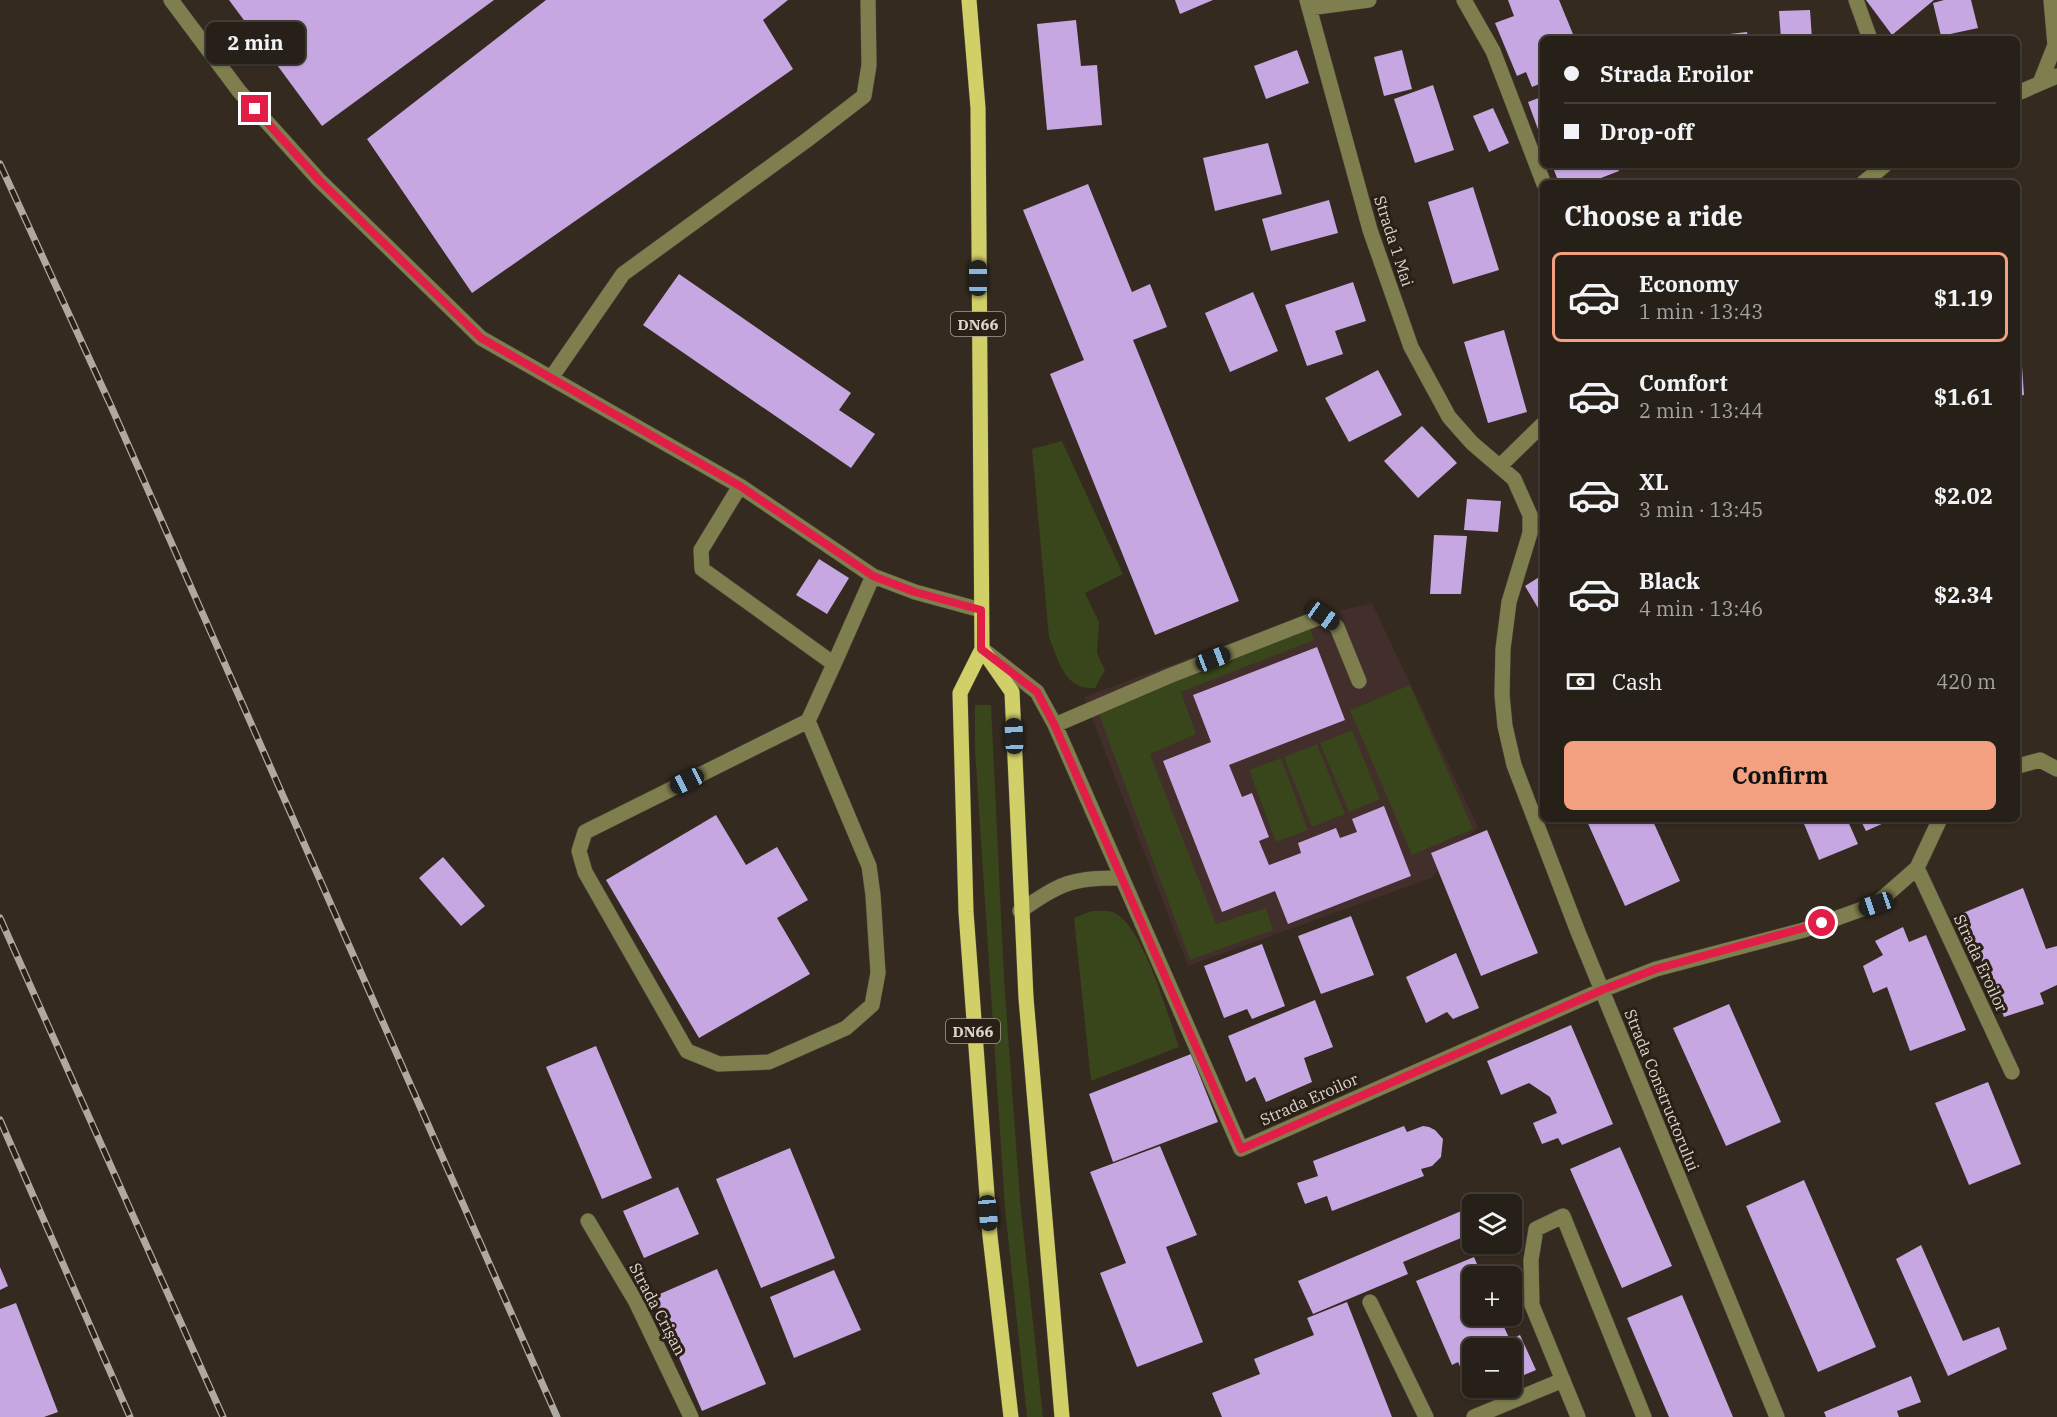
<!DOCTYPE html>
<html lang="en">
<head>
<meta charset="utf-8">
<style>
	:root { --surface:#272018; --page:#2f2821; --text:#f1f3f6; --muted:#a4a3a2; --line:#433e37; --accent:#f2a080 }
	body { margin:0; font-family:"IBM Plex Serif",serif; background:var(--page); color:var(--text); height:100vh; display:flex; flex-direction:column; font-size:22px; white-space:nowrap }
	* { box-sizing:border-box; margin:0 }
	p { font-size:20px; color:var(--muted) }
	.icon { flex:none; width:33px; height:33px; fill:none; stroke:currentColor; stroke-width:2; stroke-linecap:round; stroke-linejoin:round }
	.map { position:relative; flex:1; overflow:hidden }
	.side { position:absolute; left:1540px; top:180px; width:480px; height:642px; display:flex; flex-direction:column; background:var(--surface); border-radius:9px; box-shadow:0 2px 4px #0004,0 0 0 2px var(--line) }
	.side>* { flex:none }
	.guide { position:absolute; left:1540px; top:36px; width:480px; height:132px; border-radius:9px; box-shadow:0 2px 4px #0004,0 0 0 2px var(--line); display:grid; align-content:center; height:132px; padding:0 24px; background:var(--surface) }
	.controls { position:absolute; left:1462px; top:1194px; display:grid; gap:12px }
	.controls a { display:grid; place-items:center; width:60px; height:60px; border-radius:9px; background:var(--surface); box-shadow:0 2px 4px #0004,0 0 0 2px var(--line); font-size:30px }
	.end { position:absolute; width:27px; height:27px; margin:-14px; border:8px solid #e11d48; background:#fff; box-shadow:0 0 0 3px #fff }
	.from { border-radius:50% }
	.bubble { position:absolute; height:42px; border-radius:9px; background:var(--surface); box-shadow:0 2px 4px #0004,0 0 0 2px var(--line); font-size:20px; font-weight:700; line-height:42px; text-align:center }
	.car { position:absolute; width:18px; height:36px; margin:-18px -9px; border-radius:8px; box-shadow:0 0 4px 2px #0007; background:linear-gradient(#222 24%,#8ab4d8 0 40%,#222 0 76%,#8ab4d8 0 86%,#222 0) }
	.guide b { display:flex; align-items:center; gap:21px; height:57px; font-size:22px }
	.guide b+b { border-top:2px solid var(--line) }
	.guide i { width:15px; height:15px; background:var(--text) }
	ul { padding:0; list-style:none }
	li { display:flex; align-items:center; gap:18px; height:90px; margin:0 12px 9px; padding:0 12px; border:3px solid transparent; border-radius:9px }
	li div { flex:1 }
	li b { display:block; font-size:22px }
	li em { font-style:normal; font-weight:700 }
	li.active { border-color:var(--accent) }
	li>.icon { width:54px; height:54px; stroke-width:1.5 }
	h2 { padding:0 24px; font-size:27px; line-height:72px }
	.pay { display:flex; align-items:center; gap:15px; height:66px; padding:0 24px; font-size:22px }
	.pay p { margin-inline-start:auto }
	.button { display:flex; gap:12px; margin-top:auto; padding:12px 24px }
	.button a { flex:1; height:69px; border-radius:9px; background:var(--accent); color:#111; font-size:24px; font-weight:700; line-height:69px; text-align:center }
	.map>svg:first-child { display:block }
</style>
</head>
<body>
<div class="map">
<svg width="2057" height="1417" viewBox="0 0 2057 1417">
	<rect width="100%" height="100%" fill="#342a20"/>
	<path fill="#422e2b" d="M1372,603L1478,827L1431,878L1188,966L1084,697L1279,625Z"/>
	<path fill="#39451a" d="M1062,441L1123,574L1085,593L1099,622L1097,653L1105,670L1095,688C1065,691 1058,660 1049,637L1032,449Z
		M1310,628L1314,640L1181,692L1196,734L1150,754L1216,924L1266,908L1273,930L1190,960L1098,712Z
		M1410,685L1473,829L1412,855L1350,710Z
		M975,705H991L1004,978L1020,1200L1043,1417H1027L1005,1208L975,749Z
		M1352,730L1380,799L1349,812L1320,743Z
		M1317,744L1345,814L1312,827L1284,757Z
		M1281,758L1308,830L1276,842L1249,770Z
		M1092,911C1098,911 1109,910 1115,913C1144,928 1168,1016 1179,1047L1091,1081L1074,918Z"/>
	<path fill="#c6a7e2" d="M229,0H494L322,126Z
		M546,0H788L763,20L793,69L472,293L367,139Z
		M1175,0H1213L1180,14Z
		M1508,0H1559L1575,39H1544V82L1532,87L1526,72L1517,76L1495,23L1514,16Z
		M1866,0H1934L1892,35Z
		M1944,0H1971L1978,28L1941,36L1933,3Z
		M1810,10L1812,39H1781L1779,11Z
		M1076,20L1081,66L1097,65L1102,125L1047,130L1037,24Z
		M1747,32L1748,39H1712V36Z
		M1297,50L1309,83L1266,99L1254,66Z
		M1402,50L1412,89L1384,96L1374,57Z
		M1433,85L1454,150L1415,163L1394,99Z
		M1544,96V143H1543L1528,102Z
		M1493,108L1509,143L1489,152L1473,116Z
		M1268,143L1282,194L1215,211L1203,158Z
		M1552,165H1617L1619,171L1588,183H1559Z
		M1088,184L1132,292L1150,284L1167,327L1133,340L1239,601L1155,635L1050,374L1084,360L1023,210Z
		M1473,187L1499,270L1453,284L1428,202Z
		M1329,200L1338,233L1271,251L1262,219Z
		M679,274L851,393L839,410L875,434L851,468L643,325Z
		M1353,282L1366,321L1335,331L1343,354L1307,366L1285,305Z
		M1253,292L1278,351L1230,372L1205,313Z
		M1504,330L1527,412L1488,423L1464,342Z
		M2022,366L2024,395L2018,396V367Z
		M1378,370L1402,415L1349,442L1325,398Z
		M1422,426L1457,463L1418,498L1384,461Z
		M1467,499L1501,501L1498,532L1464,530Z
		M1434,535L1467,536L1461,594H1430Z
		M819,559L849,578L827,614L796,595Z
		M1544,574V605L1538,608L1525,586Z
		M1317,647L1345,720L1229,765L1242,797L1252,793L1269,837L1259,841L1269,865L1301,853L1298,843L1336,828L1340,838L1357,832L1352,819L1384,806L1411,876L1288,924L1275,891L1222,912L1163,761L1211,742L1193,695Z
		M716,815L746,865L777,847L808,900L777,918L810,974L699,1038L606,880Z
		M1586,819H1652L1680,881L1625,906Z
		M1802,819H1847L1858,844L1819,860Z
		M1860,819H1893L1866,831Z
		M1487,830L1538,953L1481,976L1431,853Z
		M443,857L485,906L461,926L419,878Z
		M2023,888L2046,949L2057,946V985L2040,993L2044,1004L2004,1017L1963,913Z
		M1351,916L1374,975L1321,994L1298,936Z
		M1903,927L1909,942L1926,935L1966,1030L1910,1051L1887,987L1873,993L1863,966L1883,955L1875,941Z
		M1262,944L1285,1006L1252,1019L1247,1009L1224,1018L1204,966Z
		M1456,953L1479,1008L1453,1019L1447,1012L1426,1023L1406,977Z
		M1315,1000L1333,1047L1304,1058L1312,1082L1266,1102L1255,1077L1246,1082L1228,1036Z
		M1729,1004L1781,1122L1726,1146L1673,1028Z
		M1571,1025L1613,1124L1562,1145L1558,1138L1542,1144L1533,1123L1557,1113L1550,1097L1529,1083L1501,1095L1487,1061Z
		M596,1046L652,1178L602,1199L546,1067Z
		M1191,1054L1218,1122L1113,1162L1089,1094Z
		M1988,1082L2021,1164L1969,1185L1935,1103Z
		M1404,1126L1407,1132L1423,1126L1429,1127L1435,1130L1443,1139L1441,1157L1432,1166L1421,1169L1424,1176L1332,1211L1327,1196L1305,1204L1297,1183L1318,1176L1313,1161Z
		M1160,1146L1197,1235L1166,1247L1203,1342L1137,1367L1100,1273L1126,1263L1090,1172Z
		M1620,1147L1672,1266L1622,1288L1570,1169Z
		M790,1148L835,1258L761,1288L716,1179Z
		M1804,1180L1876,1347L1818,1372L1746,1206Z
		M678,1187L699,1234L644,1258L623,1211Z
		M1473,1206V1233L1403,1262L1408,1274L1313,1314L1298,1281Z
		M1921,1245L1963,1341L1999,1327L2007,1349L1948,1376L1896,1259Z
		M1474,1257L1482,1276H1473V1316H1499L1510,1340L1520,1335L1536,1370L1512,1380V1348H1473V1388H1493L1473,1396L1458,1362L1452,1365L1416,1281Z
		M0,1267L8,1286L0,1290Z
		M717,1269L766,1384L702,1411L653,1297Z
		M834,1270L861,1330L794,1358L770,1297Z
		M1682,1295L1733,1417H1669L1627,1318Z
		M1347,1302L1392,1417H1222L1212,1393L1260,1374L1254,1359L1314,1335L1307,1318Z
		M16,1303L58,1412L44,1417H0V1309Z
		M1911,1376L1921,1402L1897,1411L1899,1417H1826L1824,1412Z"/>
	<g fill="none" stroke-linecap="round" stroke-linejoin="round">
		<defs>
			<path id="minor" d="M171,0L239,91L319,180L481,338L740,486L873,576
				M1307,0L1370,230L1411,347L1449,417L1472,443L1514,479L1530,515V533L1509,602L1503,649L1502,695L1505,726L1514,765L1578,932L1777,1417
				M1464,0L1493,51L1544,184
				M1856,0L1870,39
				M1309,8L1369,0
				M2040,83L2055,45L2051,0
				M2018,93L2057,76
				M1863,183L1885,165
				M551,378L623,274L807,140L864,96L869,65L868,0
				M1501,465L1544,423
				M740,486L701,550L702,569L834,664L808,721L585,832L579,851L585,872L687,1051L719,1064L769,1062L846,1028L872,1005L878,973L873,895L869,866L808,721
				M986,652L1037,692L1055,725L1241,1149L1602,990L1656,969L1804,930L1876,904L1917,868L1940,819
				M834,664L873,576L915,592L981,610
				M1055,725L1169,676L1323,616L1337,627L1359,681
				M2018,766L2040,760L2057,769
				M1917,868L2012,1072
				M1020,911C1061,883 1072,877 1122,878
				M588,1221L636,1302L691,1417
				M1370,1302L1426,1417
				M1474,1417L1563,1380
				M1578,1417L1532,1305L1531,1260L1536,1229L1563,1216L1644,1417"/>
			<path id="major" d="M969,0L978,108L982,649L960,693L966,912L990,1236L1011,1417
				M982,649L1012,692L1026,998L1062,1417"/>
		</defs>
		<use href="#minor" stroke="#4f463c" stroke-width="16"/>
		<use href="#major" stroke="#4f463c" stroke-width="16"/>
		<use href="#minor" stroke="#7e7e4e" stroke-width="15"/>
		<use href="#major" stroke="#d1cf68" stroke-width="15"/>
		<defs>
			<path id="rail" d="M0,164L111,406L557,1417
				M0,918L223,1417
				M0,1120L130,1417"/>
		</defs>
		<use href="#rail" stroke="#b0a9a1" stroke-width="7"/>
		<use href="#rail" stroke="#2a2016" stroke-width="4.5" stroke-dasharray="14" stroke-linecap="butt"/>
	</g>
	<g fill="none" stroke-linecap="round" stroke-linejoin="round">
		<path stroke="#e11d48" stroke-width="8" d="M255,109L319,180L481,338L740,486L873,576L915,592L981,610V649L1037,692L1054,724L1241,1149L1602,990L1656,969L1822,923"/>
	</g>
	<g text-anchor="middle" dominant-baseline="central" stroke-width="6" stroke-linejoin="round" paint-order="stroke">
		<g fill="#2a2016" stroke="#a79f98" stroke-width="1.5">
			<rect x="951" y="312" width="54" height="24" rx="4.5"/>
			<rect x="946" y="1019" width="54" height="24" rx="4.5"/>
		</g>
		<g font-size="15" font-weight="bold" fill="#dcd6cf">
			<text x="978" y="324">DN66</text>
			<text x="973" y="1031">DN66</text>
		</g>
		<g font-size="16" fill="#dcd6cf" stroke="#2a2016">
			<text transform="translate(1394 241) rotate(72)">Strada 1 Mai</text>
			<text transform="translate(1981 963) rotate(65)">Strada Eroilor</text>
			<text transform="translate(1662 1090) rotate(68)">Strada Constructorului</text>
			<text transform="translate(1309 1099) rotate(-24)">Strada Eroilor</text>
			<text transform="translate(658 1309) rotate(62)">Strada Crișan</text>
		</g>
	</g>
</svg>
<div class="controls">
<a><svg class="icon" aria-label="layers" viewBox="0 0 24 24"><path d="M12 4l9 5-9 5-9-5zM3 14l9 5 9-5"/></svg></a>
<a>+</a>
<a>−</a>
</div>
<i class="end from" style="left:1822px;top:923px"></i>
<i class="end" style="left:255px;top:109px"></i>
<div class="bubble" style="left:206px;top:22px;width:99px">2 min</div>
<i class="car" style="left:978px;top:278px;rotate:0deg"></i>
<i class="car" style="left:1323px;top:616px;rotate:125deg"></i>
<i class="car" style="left:1213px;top:659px;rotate:69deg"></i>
<i class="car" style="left:1014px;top:736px;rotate:358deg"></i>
<i class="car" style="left:687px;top:781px;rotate:244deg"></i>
<i class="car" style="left:1876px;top:904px;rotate:251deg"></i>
<i class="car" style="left:988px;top:1213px;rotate:175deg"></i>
<div class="guide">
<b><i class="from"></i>Strada Eroilor</b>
<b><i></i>Drop-off</b>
</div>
<section class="side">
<h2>Choose a ride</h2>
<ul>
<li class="active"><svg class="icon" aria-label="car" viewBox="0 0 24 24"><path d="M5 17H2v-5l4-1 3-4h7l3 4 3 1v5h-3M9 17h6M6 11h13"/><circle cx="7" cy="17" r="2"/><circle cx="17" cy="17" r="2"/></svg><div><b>Economy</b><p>1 min · 13:43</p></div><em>$1.19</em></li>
<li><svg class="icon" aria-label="car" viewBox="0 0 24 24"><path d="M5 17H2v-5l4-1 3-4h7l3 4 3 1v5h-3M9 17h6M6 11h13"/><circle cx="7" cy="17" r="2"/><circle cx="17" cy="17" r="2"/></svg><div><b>Comfort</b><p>2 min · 13:44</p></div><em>$1.61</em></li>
<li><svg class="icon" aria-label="car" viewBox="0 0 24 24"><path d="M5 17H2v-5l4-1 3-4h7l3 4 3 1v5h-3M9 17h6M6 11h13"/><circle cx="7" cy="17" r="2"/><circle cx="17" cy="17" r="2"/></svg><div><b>XL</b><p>3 min · 13:45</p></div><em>$2.02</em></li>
<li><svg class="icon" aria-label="car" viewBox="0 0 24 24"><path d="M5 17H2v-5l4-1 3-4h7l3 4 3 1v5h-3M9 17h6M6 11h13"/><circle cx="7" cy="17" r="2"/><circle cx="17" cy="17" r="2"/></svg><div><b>Black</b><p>4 min · 13:46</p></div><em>$2.34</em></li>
</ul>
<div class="pay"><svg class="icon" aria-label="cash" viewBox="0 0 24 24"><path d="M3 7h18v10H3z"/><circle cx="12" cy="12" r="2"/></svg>Cash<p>420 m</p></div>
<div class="button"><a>Confirm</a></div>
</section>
</div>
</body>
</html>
